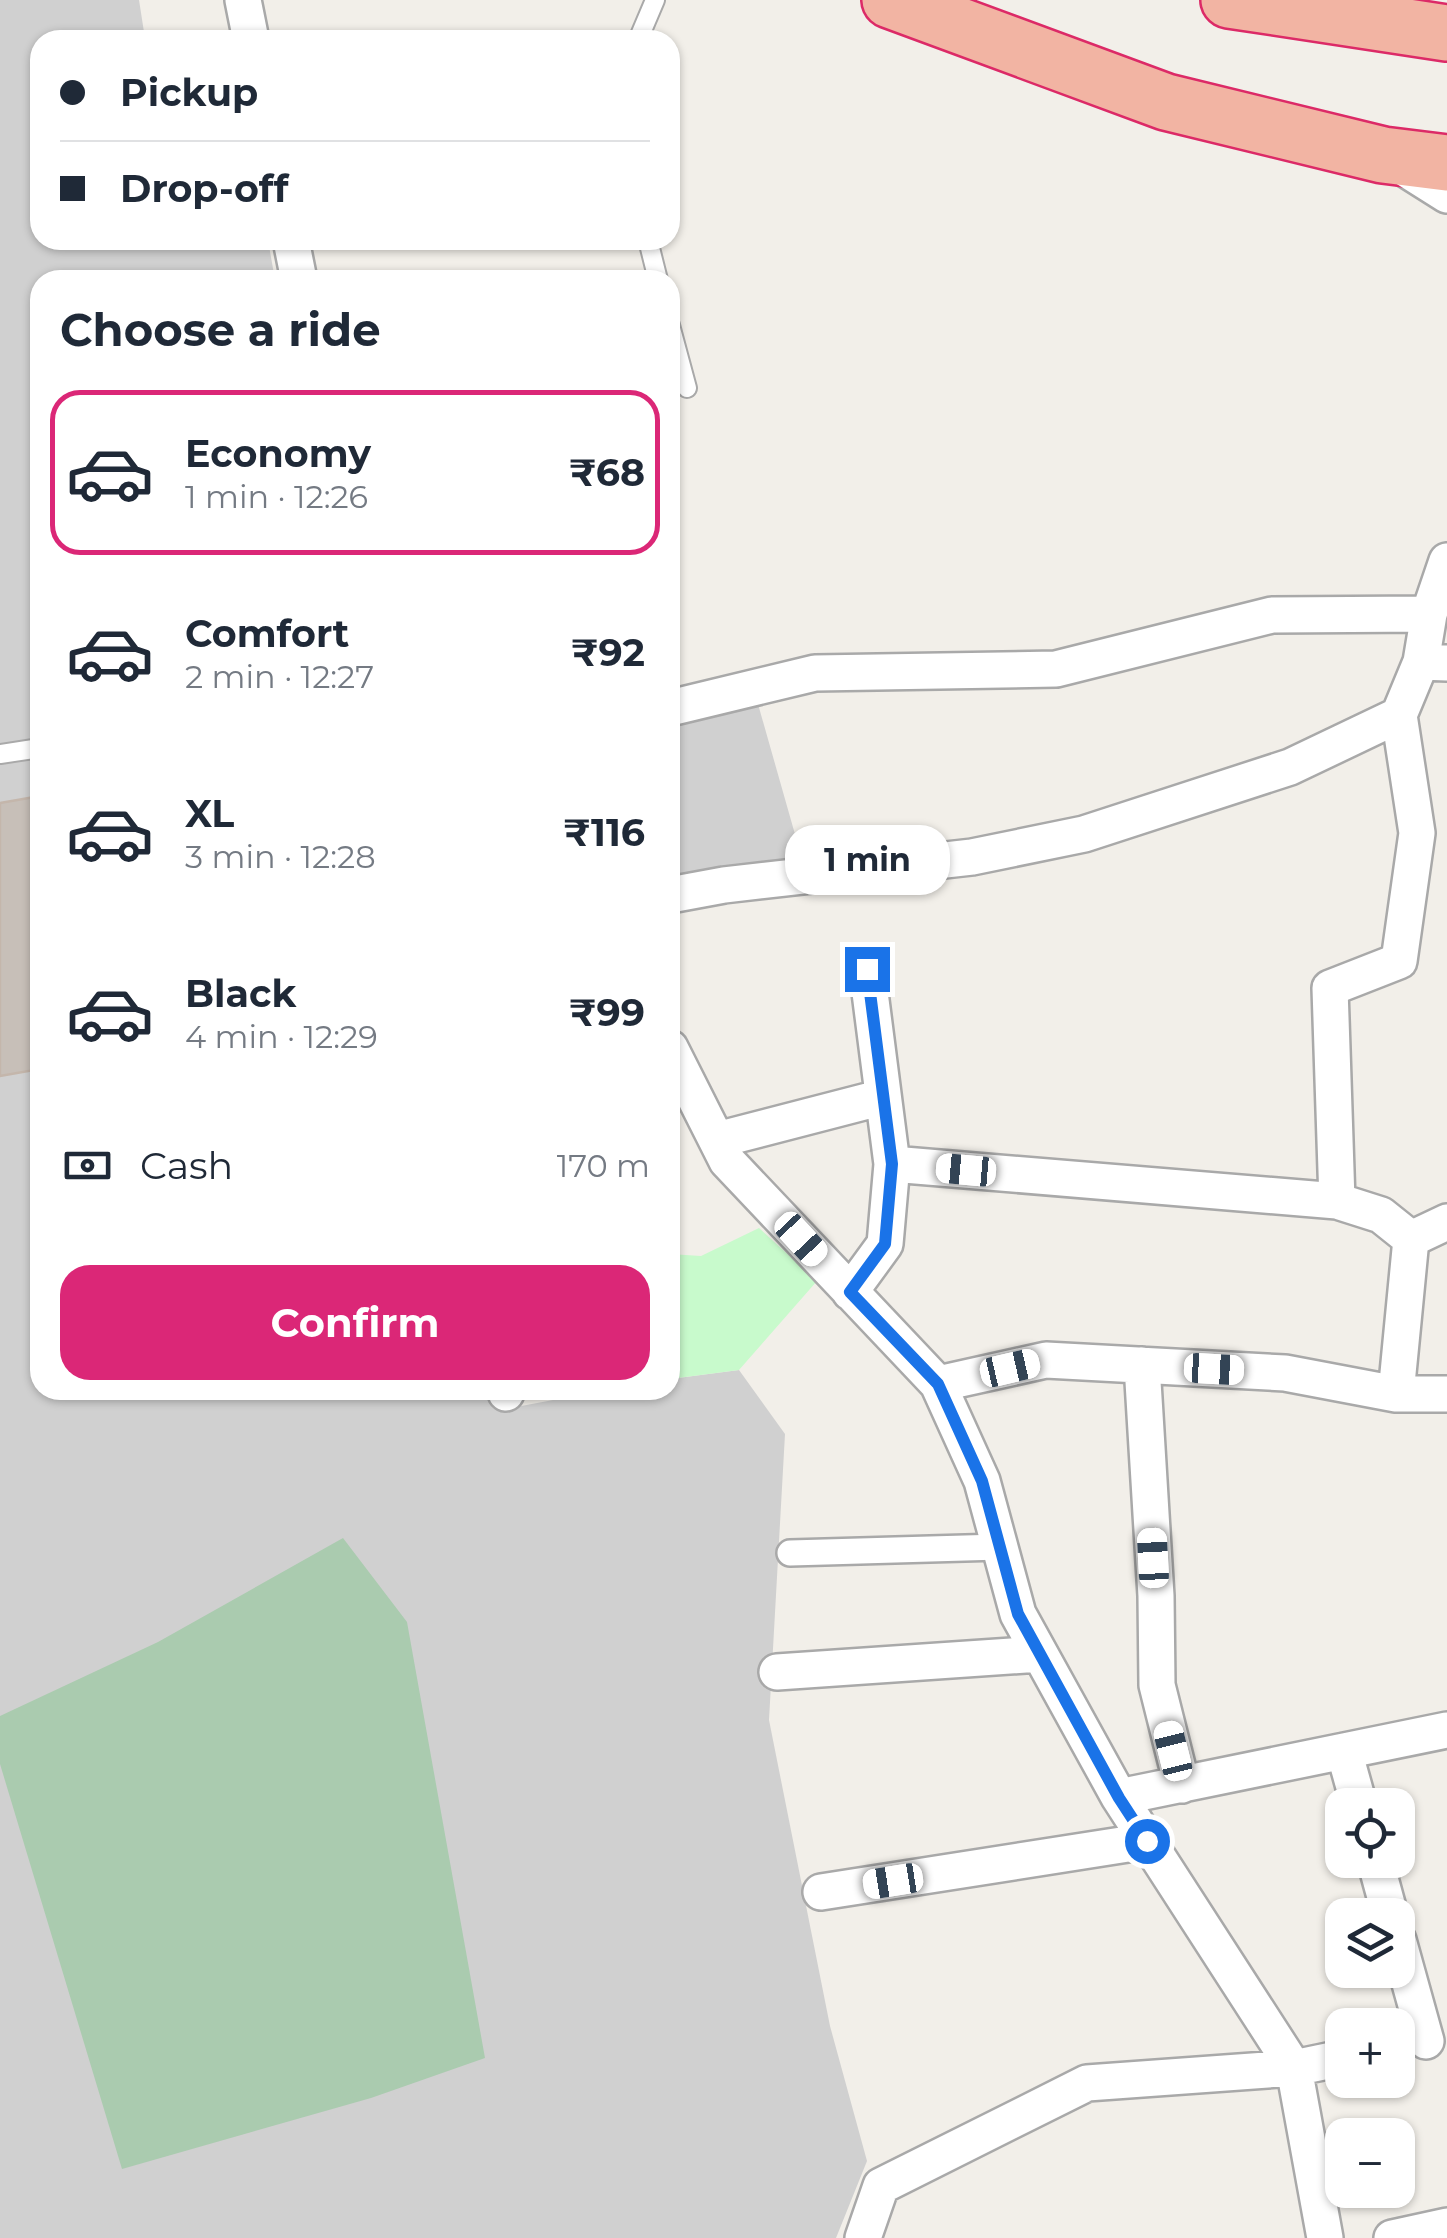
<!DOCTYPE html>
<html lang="en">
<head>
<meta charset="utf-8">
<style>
	:root { --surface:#fff; --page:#f6f6f7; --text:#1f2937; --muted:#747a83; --line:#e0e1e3; --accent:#db2777 }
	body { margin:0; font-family:Montserrat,sans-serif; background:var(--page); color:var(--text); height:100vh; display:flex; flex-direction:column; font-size:38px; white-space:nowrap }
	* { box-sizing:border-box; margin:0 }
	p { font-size:32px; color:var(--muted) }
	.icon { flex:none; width:55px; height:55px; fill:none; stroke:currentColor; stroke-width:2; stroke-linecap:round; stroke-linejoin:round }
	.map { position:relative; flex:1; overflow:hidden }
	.side { position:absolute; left:30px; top:270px; width:650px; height:1130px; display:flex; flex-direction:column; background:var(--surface); border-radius:30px; box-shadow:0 2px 8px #0004 }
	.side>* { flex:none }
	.hud { position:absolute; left:30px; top:30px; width:650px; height:220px; border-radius:30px; box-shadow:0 2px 8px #0004; display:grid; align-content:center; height:220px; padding:0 30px; background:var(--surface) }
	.controls { position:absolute; left:1325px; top:1788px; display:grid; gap:20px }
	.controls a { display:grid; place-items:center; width:90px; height:90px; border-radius:20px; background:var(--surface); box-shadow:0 2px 8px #0004; font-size:50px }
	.end { position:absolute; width:45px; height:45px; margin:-22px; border:12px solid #1a73e8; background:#fff; box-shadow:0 0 0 5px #fff }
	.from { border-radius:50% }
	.bubble { position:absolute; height:70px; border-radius:30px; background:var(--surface); box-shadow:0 2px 8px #0004; font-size:32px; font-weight:700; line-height:70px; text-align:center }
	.car { position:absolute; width:30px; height:60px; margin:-30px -15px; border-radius:12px; box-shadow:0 0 8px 2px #0007; background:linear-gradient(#fff 24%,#345 0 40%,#fff 0 76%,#345 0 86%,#fff 0) }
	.hud b { display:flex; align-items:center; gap:35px; height:95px; font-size:38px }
	.hud b+b { border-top:2px solid var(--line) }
	.hud i { width:25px; height:25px; background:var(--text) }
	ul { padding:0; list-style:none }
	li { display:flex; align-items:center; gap:30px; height:165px; margin:0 20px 15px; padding:0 10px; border:5px solid transparent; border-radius:30px }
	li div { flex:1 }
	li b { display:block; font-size:38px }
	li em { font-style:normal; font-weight:700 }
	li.current { border-color:var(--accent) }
	li>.icon { width:90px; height:90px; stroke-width:1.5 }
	h2 { padding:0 30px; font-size:45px; line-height:120px }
	.pay { display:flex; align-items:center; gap:25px; height:110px; padding:0 30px; font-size:38px }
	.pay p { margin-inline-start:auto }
	.button { display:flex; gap:20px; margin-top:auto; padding:20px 30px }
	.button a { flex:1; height:115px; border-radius:30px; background:var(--accent); color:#fff; font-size:40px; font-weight:700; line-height:115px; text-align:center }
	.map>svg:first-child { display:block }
</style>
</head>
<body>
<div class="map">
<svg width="1447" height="2238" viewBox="0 0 1447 2238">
	<rect width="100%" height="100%" fill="#f2efe9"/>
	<path fill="#d0d0d0" d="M0,0H139L144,32L233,38L40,40V240H268L275,280H40V1390H498L505,1409L606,1390H670V1379L739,1370L785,1434L769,1720L830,2026L867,2161L836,2238H0Z
		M758,704L804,866L670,883V726Z"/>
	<path fill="#aacbaf" d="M343,1538L407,1622L485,2058L371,2098L122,2169L0,1764V1716L158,1642Z"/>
	<path fill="#c8facc" d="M759,1228L817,1281L739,1370L670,1379V1254L701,1256Z"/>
	<path fill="#c7bfb8" stroke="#c4b6ab" stroke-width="2.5" d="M40,796V1069L0,1076V803Z"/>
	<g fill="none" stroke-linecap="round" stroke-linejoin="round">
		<defs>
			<path id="service" d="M638,40L655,0
				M648,240L658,280
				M670,325L687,388
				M0,754L40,748"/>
			<path id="pedestrian" d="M790,1553L1000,1547"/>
			<path id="minor" d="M243,0L251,40
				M1401,166L1447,195
				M291,240L299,280
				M1447,561L1429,614L1421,662L1447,663
				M670,708L815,673L1056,669L1272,615L1429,614
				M670,895L724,885L972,857L1084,834L1290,767L1399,715
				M670,1048L727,1161L938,1384L982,1481L1018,1614L1119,1797L1294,2068L1325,2238
				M717,1140L883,1097
				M892,1164L1337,1201L1381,1215L1411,1239
				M1337,1201L1330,988L1399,961L1417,833L1399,715L1421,662
				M850,1292L885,1244L892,1164L867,969
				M1142,1365L1156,1596L1157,1685L1182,1785
				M938,1384L1046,1360L1285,1373L1396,1394H1447
				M505,1390L506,1393
				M1396,1394L1411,1239L1447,1222
				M777,1672L1040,1654
				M1344,1751L1359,1805
				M1119,1797L1447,1730
				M1375,1860L1390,1915
				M821,1892L1147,1841
				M1398,1940L1426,2041
				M863,2238L881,2186L1087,2083L1294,2068L1342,2058
				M1392,2238L1447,2226"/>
			<path id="trunk" d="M890,0L1166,102L1383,155L1447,163
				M1229,0L1447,33"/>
		</defs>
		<use href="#service" stroke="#a9a9a9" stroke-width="22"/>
		<use href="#pedestrian" stroke="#a9a9a9" stroke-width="30"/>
		<use href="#minor" stroke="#a9a9a9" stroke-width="40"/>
		<use href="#trunk" stroke="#dc2a67" stroke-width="60"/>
		<use href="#service" stroke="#fff" stroke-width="18"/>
		<use href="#pedestrian" stroke="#fff" stroke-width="25"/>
		<use href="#minor" stroke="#fff" stroke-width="35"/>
		<use href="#trunk" stroke="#f2b4a3" stroke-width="55"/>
	</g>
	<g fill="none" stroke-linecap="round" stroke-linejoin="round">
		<path stroke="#1a73e8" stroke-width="12" d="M867,969L892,1164L885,1244L850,1292L938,1384L982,1481L1018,1614L1119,1798L1147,1841"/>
	</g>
</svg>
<div class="controls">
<a><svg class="icon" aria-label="locate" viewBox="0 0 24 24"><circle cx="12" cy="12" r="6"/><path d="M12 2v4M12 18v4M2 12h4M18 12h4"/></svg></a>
<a><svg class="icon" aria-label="layers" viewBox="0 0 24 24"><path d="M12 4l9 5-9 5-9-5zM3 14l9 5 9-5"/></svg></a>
<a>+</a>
<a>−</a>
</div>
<i class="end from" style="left:1147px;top:1841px"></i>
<i class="end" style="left:867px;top:969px"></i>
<div class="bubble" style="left:785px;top:825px;width:165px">1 min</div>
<i class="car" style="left:966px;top:1170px;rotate:275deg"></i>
<i class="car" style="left:801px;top:1239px;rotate:137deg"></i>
<i class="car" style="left:1010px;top:1368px;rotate:77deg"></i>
<i class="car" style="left:1214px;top:1369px;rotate:93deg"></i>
<i class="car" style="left:1153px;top:1558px;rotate:357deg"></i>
<i class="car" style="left:1173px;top:1751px;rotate:346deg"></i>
<i class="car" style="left:893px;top:1881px;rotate:261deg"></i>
<div class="hud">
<b><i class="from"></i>Pickup</b>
<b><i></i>Drop-off</b>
</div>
<section class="side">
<h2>Choose a ride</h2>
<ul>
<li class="current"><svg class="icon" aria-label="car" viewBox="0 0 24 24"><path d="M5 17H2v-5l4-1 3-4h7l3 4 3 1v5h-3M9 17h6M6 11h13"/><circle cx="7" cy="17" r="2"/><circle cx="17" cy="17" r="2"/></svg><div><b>Economy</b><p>1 min · 12:26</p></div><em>₹68</em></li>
<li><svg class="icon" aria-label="car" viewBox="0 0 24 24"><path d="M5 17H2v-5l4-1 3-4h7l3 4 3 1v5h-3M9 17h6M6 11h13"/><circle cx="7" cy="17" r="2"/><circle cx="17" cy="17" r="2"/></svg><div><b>Comfort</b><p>2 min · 12:27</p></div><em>₹92</em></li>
<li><svg class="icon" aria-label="car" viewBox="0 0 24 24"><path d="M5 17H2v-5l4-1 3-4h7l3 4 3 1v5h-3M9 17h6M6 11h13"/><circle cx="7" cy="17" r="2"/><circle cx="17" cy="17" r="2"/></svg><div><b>XL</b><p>3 min · 12:28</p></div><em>₹116</em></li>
<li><svg class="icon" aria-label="car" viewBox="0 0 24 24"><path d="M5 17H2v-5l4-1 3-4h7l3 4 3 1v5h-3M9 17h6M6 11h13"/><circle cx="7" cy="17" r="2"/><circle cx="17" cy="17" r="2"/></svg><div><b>Black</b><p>4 min · 12:29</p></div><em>₹99</em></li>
</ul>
<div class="pay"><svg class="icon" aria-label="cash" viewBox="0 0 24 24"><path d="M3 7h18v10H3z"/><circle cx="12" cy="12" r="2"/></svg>Cash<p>170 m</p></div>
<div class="button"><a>Confirm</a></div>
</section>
</div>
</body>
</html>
